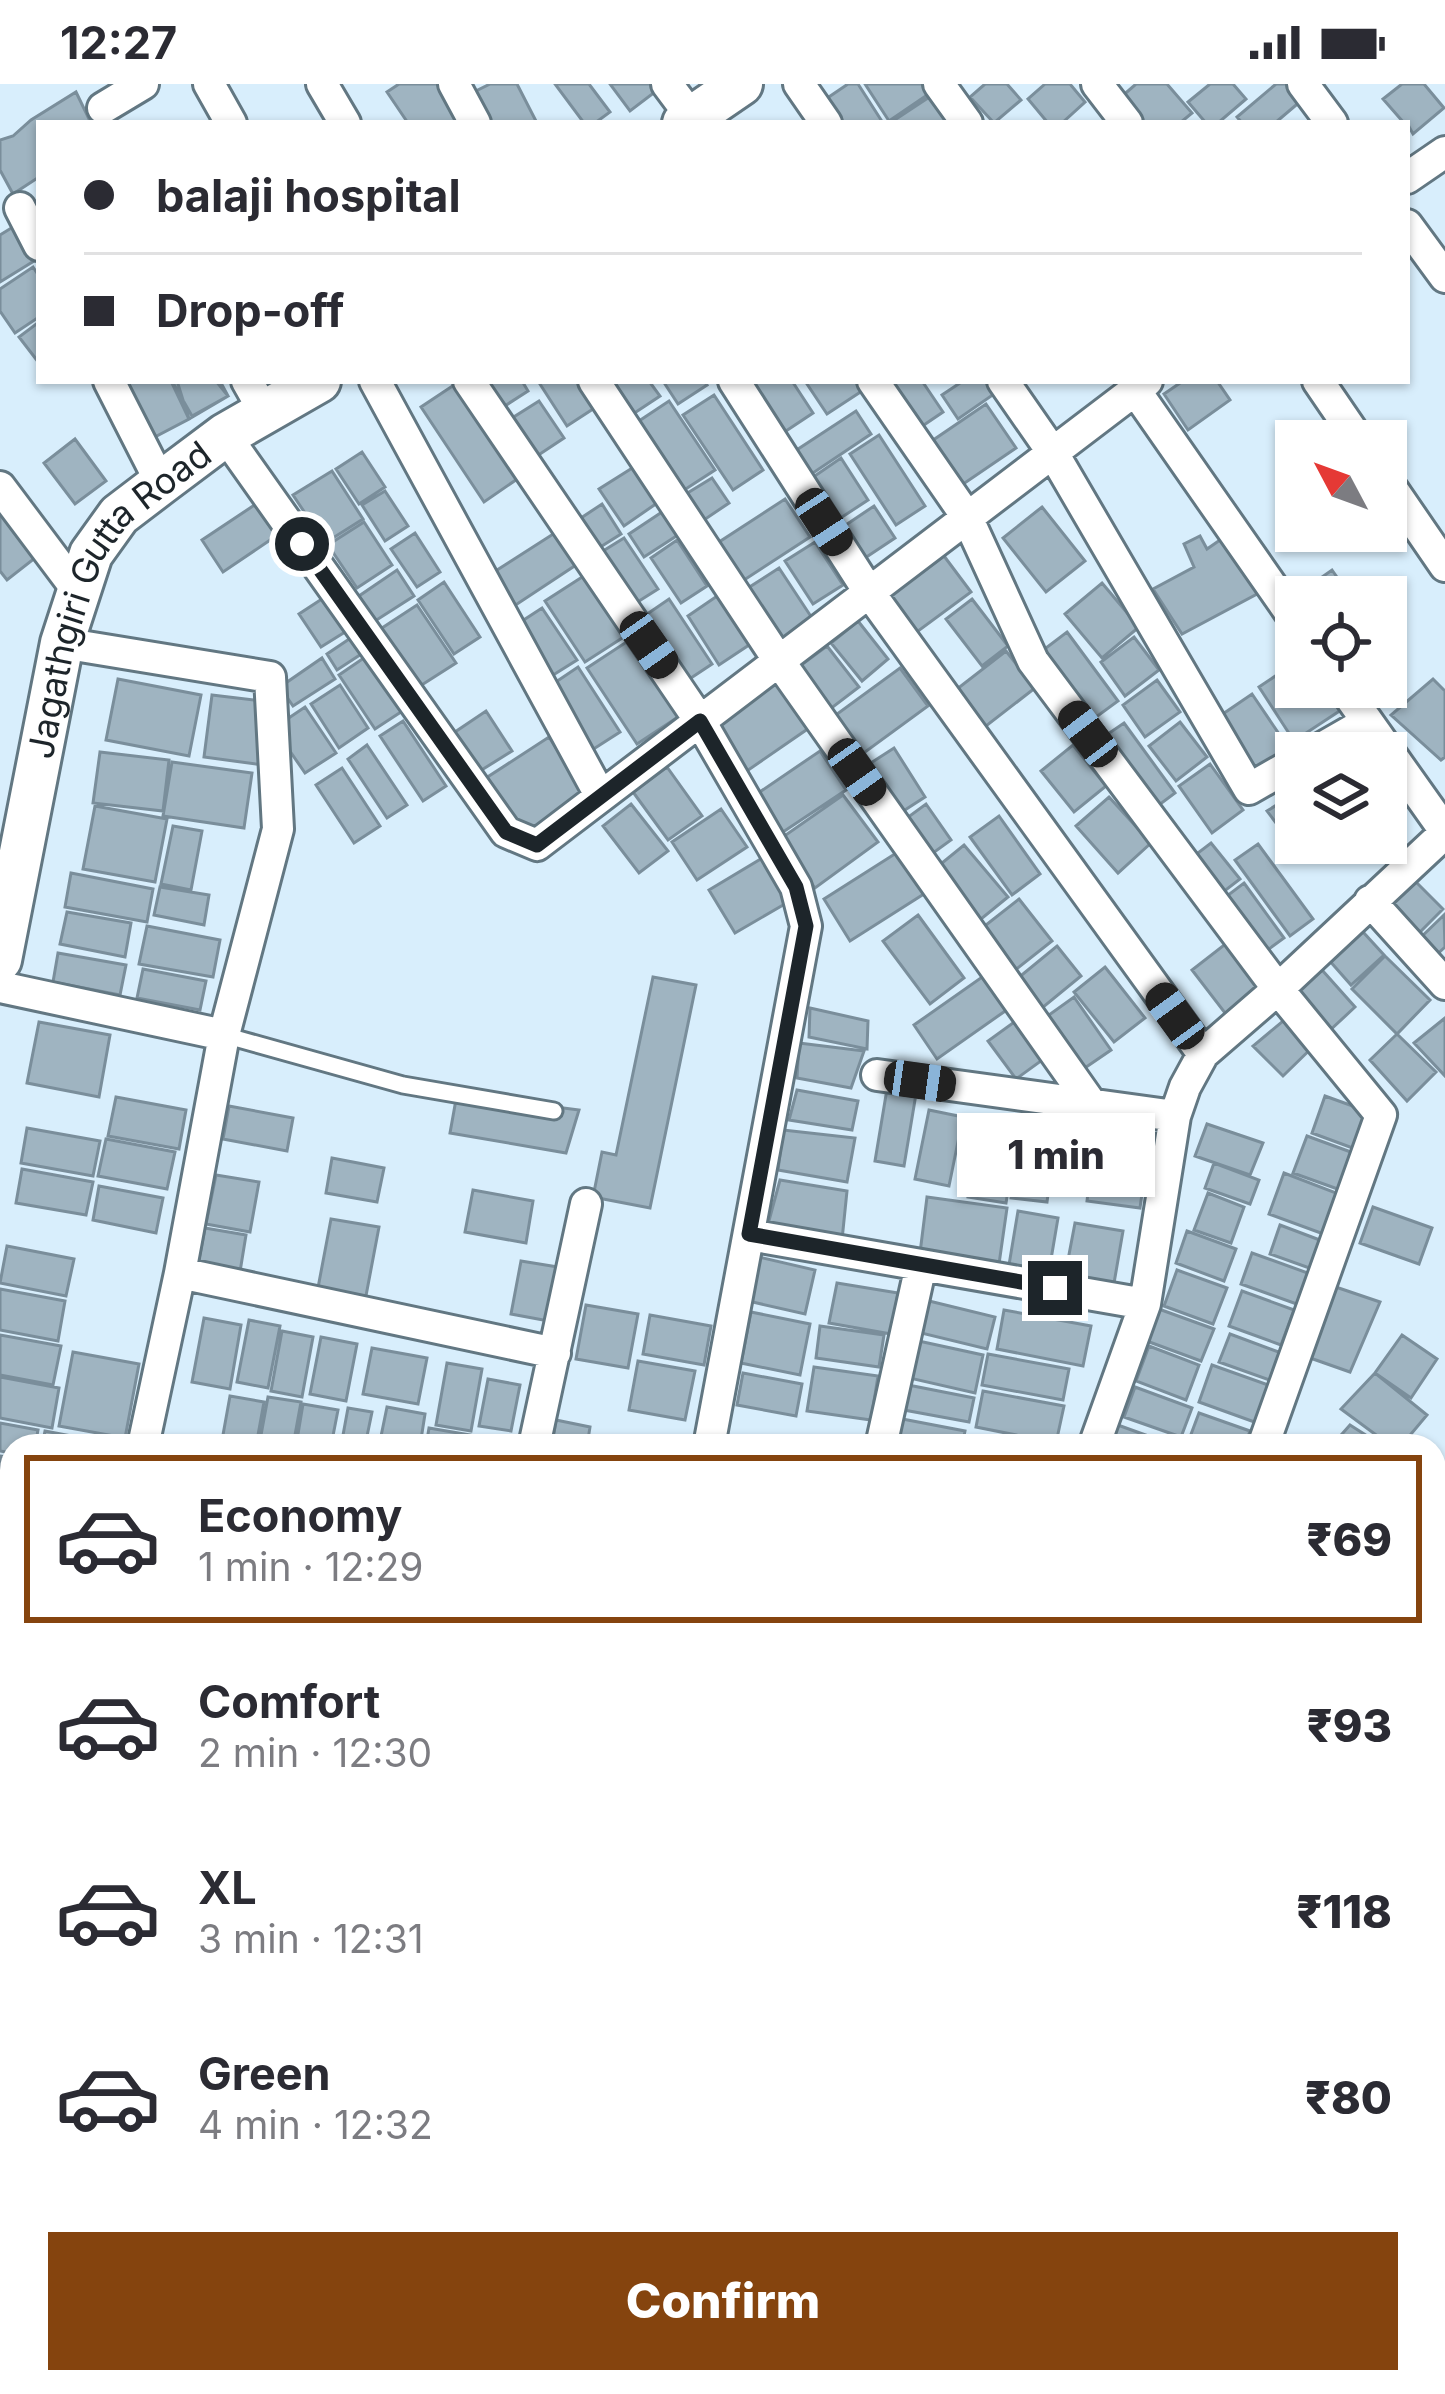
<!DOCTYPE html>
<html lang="en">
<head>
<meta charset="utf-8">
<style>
	:root { --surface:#fff; --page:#f7f7f7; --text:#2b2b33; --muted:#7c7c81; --line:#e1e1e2; --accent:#85440e }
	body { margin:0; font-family:Inter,sans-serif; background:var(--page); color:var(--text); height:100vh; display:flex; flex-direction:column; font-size:45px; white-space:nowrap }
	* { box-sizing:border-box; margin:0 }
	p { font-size:39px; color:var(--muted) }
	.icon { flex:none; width:66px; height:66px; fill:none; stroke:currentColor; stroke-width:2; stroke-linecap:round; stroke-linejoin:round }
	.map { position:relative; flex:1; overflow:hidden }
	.sheet { position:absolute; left:0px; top:1350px; width:1446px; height:960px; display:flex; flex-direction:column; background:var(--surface); border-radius:36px 36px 0 0; box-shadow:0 3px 9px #0004 }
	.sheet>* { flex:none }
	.top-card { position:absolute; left:36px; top:36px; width:1374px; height:264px; border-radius:0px; box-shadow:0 3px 9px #0004; display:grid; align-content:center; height:264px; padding:0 48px; background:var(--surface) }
	.needle { width:78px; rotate:311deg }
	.controls { position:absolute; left:1275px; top:336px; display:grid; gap:24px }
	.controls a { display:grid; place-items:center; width:132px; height:132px; border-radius:0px; background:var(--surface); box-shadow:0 3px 9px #0004; font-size:60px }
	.end { position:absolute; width:54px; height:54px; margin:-27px; border:15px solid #1d252a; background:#fff; box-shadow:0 0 0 6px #fff }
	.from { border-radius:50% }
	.bubble { position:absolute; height:84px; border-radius:0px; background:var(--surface); box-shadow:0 3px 9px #0004; font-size:39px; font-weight:800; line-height:84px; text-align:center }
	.car { position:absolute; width:36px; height:72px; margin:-36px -18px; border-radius:15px; box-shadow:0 0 9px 3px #0007; background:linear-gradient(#222 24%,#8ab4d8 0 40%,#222 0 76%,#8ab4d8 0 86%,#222 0) }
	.top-card b { display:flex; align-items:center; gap:42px; height:114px; font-size:45px }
	.top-card b+b { border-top:3px solid var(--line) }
	.top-card i { width:30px; height:30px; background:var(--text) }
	ul { padding:21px 0 0; list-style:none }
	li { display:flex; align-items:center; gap:36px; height:168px; margin:0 24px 18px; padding:0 24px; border:6px solid transparent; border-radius:0px }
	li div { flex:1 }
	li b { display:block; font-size:45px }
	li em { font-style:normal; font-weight:800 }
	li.current { border-color:var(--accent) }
	li>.icon { width:108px; height:108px; stroke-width:1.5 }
	.button { display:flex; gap:24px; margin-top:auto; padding:24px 48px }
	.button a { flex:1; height:138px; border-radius:0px; background:var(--accent); color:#fff; font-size:48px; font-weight:800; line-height:138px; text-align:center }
	.status { display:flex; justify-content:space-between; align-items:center; height:84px; padding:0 60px; background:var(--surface); direction:ltr }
	.status svg { height:33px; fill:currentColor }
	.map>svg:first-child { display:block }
</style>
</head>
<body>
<div class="status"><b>12:27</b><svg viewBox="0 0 49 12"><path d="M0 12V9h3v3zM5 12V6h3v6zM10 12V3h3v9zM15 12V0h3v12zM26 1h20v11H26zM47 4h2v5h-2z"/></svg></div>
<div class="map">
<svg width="1445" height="2310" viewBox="0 0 1445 2310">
	<rect width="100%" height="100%" fill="#d8eefc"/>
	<path fill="#9fb4c1" stroke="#7a8e9b" stroke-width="3" d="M399,0H441L463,33L455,39H408L387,8Z
		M490,0H517L537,39H482L468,11Z
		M555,0H589L610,28L595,39H584Z
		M610,0H663L664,1L630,27Z
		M848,0H858L883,39H833L820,19Z
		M865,0H932L936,5L889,37Z
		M985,0H1007L1021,16L994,39L970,13Z
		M1045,0H1070L1085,18L1062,39H1048L1028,15Z
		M1136,0H1167L1192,29L1180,39H1142L1120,14Z
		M1210,0H1233L1246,15L1218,39H1206L1188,18Z
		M1276,0H1288L1302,16L1275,39H1242L1237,33Z
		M1402,0H1424L1444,24L1413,50L1407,39H1404L1383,15Z
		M76,8L91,39H39V93L13,110L0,86V56L13,52L31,36Z
		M937,8L954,34L947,39H890Z
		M13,143L34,177L0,198V151Z
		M33,183L39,192V233L15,249L0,227V205Z
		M39,238V279L19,253Z
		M120,297H171L189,335L151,355Z
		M172,297H220L228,312L192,332Z
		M177,297H216L228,312L189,335Z
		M460,297L523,391L484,418L421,323Z
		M477,297H522L528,307L497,327Z
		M538,297H578L596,323L567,342Z
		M619,297H649L660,312L630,332L611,303Z
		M663,297H704L707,301L678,320Z
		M736,297H792L813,329L774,355Z
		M805,297H860L865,305L827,330Z
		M887,297H922L943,328L912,349Z
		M963,297H989L997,308L958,335L942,311Z
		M1183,297H1217L1230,316L1188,346L1164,310Z
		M714,311L763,386L733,406L683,331Z
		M539,317L564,354L534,374L509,336Z
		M669,317L715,386L678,410L633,341Z
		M986,320L1016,364L953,407L923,363Z
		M856,327L871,350L804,395L789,371Z
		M879,351L925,422L896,441L850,370Z
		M75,355L106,397L75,420L44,379Z
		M362,368L385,403L359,420L336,385Z
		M841,374L868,416L833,439L806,398Z
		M637,381L660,417L624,442L599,405Z
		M332,387L363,435L325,459L293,411Z
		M712,394L729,419L698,440L681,413Z
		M385,407L408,442L385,457L362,421Z
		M785,415L810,453L741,498L716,460Z
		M256,420L276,452L223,488L202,456Z
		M602,420L621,450L594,467L575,438Z
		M874,422L895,454L862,476L840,445Z
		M1042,423L1085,477L1046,508L1003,454Z
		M665,426L681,449L644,473L629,450Z
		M0,428L35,474L7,496L0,487Z
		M364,438L392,481L357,504L328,461Z
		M561,445L582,477L505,528L483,495Z
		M1233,447L1272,502L1182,550L1153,505L1194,483L1184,460L1200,452L1207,465Z
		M415,449L440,488L417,503L391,465Z
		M624,454L658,505L628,524L595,472Z
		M677,456L707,502L681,519L651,474Z
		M815,458L843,501L813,520L785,477Z
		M944,472L971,508L910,553L883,517Z
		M779,484L812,534L781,555L748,504Z
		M397,486L414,512L375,537L359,512Z
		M593,486L633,547L585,578L545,517Z
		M1332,486L1351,513H1296L1295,512Z
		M444,498L480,553L454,570L418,516Z
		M1102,499L1139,543L1102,574L1065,530Z
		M331,509L353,543L321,563L299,530Z
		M720,510L752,559L719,581L688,532Z
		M669,515L712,580L682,600L640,535Z
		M972,515L1008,562L982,582L946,535Z
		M417,521L456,579L417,604L379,546Z
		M542,524L577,576L550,593L516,541Z
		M858,537L888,575L862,597L831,559Z
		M361,547L372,563L337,586L327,570Z
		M1067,548L1118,617L1088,639L1038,570Z
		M1134,553L1159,586L1125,612L1101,578Z
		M628,557L678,633L637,660L587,584Z
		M827,562L859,603L825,629L793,587Z
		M374,567L410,622L375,645L339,591Z
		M1006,567L1035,604L977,649L948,612Z
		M322,574L335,595L293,622L280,603Z
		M1296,578V603H1326L1341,626L1294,657L1259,603Z
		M1386,578L1400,597L1367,620L1355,603H1386Z
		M578,583L620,648L592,666L550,602Z
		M900,584L928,622L861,671L833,633Z
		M118,595L201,611L189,672L106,656Z
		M1433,595L1445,607V673L1441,676L1391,631Z
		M1157,596L1180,628L1145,653L1123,621Z
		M777,598L809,644L744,689L713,643Z
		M340,601L368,644L339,664L311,620Z
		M1252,610L1292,669L1256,693L1217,634Z
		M212,611L270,618L263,681L204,673Z
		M305,623L336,669L305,689L274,644Z
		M486,627L512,667L480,687L455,648Z
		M403,637L446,702L423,717L380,652Z
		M1180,638L1207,673L1176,697L1149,662Z
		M1124,639L1175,709L1151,727L1099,656Z
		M549,653L588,713L525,754L486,694Z
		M367,661L407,721L387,734L348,675Z
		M1073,661L1106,702L1074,728L1041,687Z
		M894,664L925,713L891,735L860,686Z
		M820,667L846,706L774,754L748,716Z
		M100,668L169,676L163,727L93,719Z
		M172,678L252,689L244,744L163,732Z
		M1210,680L1243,726L1212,749L1179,702Z
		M667,683L702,732L668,756L633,708Z
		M342,684L380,742L354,759L316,701Z
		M1296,709V759H1336L1304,776L1267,727Z
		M843,711L878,758L815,804L780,755Z
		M1109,713L1151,759L1118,789L1076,742Z
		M631,720L668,767L639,789L603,742Z
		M926,720L951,756L922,777L896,742Z
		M95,722L167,735L155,798L83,785Z
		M721,725L747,763L697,796L672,758Z
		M999,732L1040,790L1012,811L970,753Z
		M173,742L202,747L191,806L161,800Z
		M1211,759L1240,795L1218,812L1190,775Z
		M1258,760L1313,835L1290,852L1235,776Z
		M964,761L1008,813L975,840L931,788Z
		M901,766L927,808L850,857L824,815Z
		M764,773L790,817L735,849L709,806Z
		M71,789L153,805L147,838L65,823Z
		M1411,793L1443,825L1419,849L1388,817Z
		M1244,799L1284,854L1258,873L1219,818Z
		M160,803L209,811L204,841L154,831Z
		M1019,815L1052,857L1010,890L977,848Z
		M67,828L131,839L125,873L60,860Z
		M918,831L964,894L930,920L883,857Z
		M1444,831L1445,863L1433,874L1417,857Z
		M1353,837L1384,871L1351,901L1320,866Z
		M147,842L220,856L213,893L139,880Z
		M1228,858L1268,910L1232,938L1192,886Z
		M1057,862L1081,892L1036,929L1012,899Z
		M58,869L126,881L120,911L53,898Z
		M1385,872L1430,916L1397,950L1352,905Z
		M1314,877L1355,923L1326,950L1284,905Z
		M1105,883L1145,934L1114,958L1074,908Z
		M143,885L206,897L200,926L137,914Z
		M985,891L1008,925L937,975L914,941Z
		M653,893L696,901L650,1124L593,1113L602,1068L616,1071Z
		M1074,913L1111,966L1079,988L1042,936Z
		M1300,923L1326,950L1283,992L1253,962Z
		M810,924L868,937L867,965L809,953Z
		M1445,934V992L1414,959Z
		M1017,936L1045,974L1016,995L988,957Z
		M39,938L110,951L99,1013L27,999Z
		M1397,950L1436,988L1407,1017L1370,976Z
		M799,959L864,967L851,1004L797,994Z
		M887,1005L916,1010L904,1082L875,1077Z
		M797,1006L858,1017L852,1046L789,1036Z
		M457,1010L579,1026L566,1069L450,1049Z
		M1325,1012L1372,1029L1358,1066L1312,1049Z
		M116,1013L186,1026L179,1065L108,1052Z
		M229,1022L293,1034L287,1067L223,1055Z
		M929,1026L963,1033L949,1102L915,1095Z
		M980,1040L1018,1046L1006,1119L968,1113Z
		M1207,1040L1263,1059L1250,1091L1195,1072Z
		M27,1044L100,1057L93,1092L21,1079Z
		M1020,1045L1056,1050L1047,1118L1011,1114Z
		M783,1046L855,1054L847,1098L778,1086Z
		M1307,1052L1359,1071L1346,1108L1293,1089Z
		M1095,1053L1149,1060L1140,1124L1087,1117Z
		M106,1055L175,1068L167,1105L98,1092Z
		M332,1074L384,1084L377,1118L326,1109Z
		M1214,1079L1259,1096L1250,1120L1205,1104Z
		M22,1085L93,1098L86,1131L16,1119Z
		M1284,1089L1344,1112L1329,1152L1269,1130Z
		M216,1091L259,1098L250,1148L206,1140Z
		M780,1096L847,1107L842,1156L767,1144Z
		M99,1102L163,1114L156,1149L93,1136Z
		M473,1106L533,1117L526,1159L465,1148Z
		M1208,1109L1244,1123L1231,1159L1194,1146Z
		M927,1113L1007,1124L998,1187L919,1177Z
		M1373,1123L1432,1144L1419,1180L1360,1159Z
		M1018,1127L1058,1134L1047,1199L1007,1193Z
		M331,1135L379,1143L365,1217L317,1209Z
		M1075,1139L1123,1147L1113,1205L1064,1197Z
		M1280,1141L1325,1158L1315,1186L1270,1170Z
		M205,1144L246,1151L239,1194L197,1186Z
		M1187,1147L1236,1165L1224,1197L1176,1179Z
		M7,1162L74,1175L66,1212L0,1199Z
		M1252,1169L1316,1192L1305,1223L1241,1200Z
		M759,1173L815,1186L805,1230L748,1217Z
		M521,1177L564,1184L554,1238L511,1230Z
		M1177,1186L1227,1204L1213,1240L1164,1222Z
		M1321,1198L1380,1218L1350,1288L1296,1269Z
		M837,1199L898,1209L891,1250L829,1239Z
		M0,1205L65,1217L58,1257L0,1246Z
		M1242,1207L1294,1226L1281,1261L1229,1242Z
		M925,1216L995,1233L987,1265L917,1248Z
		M586,1221L638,1230L628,1284L576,1275Z
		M1156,1224L1214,1245L1201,1277L1144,1256Z
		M1004,1226L1091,1242L1083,1282L997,1265Z
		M751,1228L810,1240L800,1291L741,1279Z
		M650,1231L711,1242L704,1281L643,1270Z
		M204,1234L241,1241L230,1305L192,1298Z
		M249,1236L280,1242L268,1304L237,1298Z
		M820,1242L884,1251L879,1283L816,1274Z
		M282,1247L313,1253L302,1313L271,1307Z
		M1230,1250L1284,1270L1275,1298L1219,1278Z
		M0,1251L61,1262L53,1301L0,1291Z
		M1402,1251L1437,1275L1411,1314L1375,1289Z
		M321,1253L357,1260L346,1317L310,1310Z
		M914,1256L983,1271L975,1309L905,1293Z
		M1149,1262L1199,1281L1186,1316L1136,1297Z
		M372,1264L427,1274L418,1320L363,1310Z
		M73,1268L139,1280L125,1354L59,1342Z
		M988,1270L1069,1285L1063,1316L982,1301Z
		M638,1277L695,1287L685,1336L629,1326Z
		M447,1279L482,1285L471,1347L436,1341Z
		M1212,1281L1274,1303L1260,1340L1199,1318Z
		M814,1283L878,1292L871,1336L807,1327Z
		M743,1289L802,1300L796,1332L737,1321Z
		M1375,1289L1427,1331L1401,1362H1391L1341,1325Z
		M0,1293L59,1304L52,1344L0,1334Z
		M488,1295L520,1301L511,1347L479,1342Z
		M898,1299L974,1314L969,1338L893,1324Z
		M1135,1303L1192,1324L1181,1353L1124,1333Z
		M983,1307L1064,1322L1056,1359L976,1343Z
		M230,1312L264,1318L256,1362H221Z
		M268,1313L301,1318L293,1362H259Z
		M303,1320L338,1326L331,1362H296Z
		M387,1323L425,1330L420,1362H379Z
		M348,1324L372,1328L365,1362H341Z
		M1199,1329L1250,1347L1244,1362L1187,1361Z
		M892,1333L965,1347L962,1362H887Z
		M556,1336L590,1343L587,1362H552Z
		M0,1339L38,1346L35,1362H12V1369L0,1367Z
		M1115,1340L1176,1362H1107Z
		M1350,1341L1383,1362H1338L1334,1359Z
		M429,1344L470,1351L468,1362H426Z
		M45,1347L108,1359L107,1362H42Z
		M0,1372L12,1374V1416L0,1414Z
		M0,1422L12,1425L11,1461L0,1459Z
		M1434,1446L1445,1454V1491L1434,1482Z
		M1434,1495L1445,1504L1444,1555L1434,1547Z
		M1445,1559V1608L1434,1599V1573Z
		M1434,1608L1445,1617V1662L1434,1653Z
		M0,1633L12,1635V1708L0,1706Z
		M0,1757L12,1759V1809L0,1807Z
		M1434,1765L1445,1774V1803L1434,1816Z
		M0,1814L12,1816V1891L0,1888Z
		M1434,1875L1445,1884V1929L1436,1940L1434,1938Z
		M1434,2019L1445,2031V2108L1436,2116L1434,2113Z
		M1445,2184V2235L1434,2223V2194Z
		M1444,2247L1445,2310H1418L1408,2298H1434V2255Z
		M2,2259L12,2261V2294L0,2292Z
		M0,2296L51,2305V2310H0Z
		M71,2298H121L119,2310L70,2308Z
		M177,2298H229L227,2310H175Z
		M439,2298H503L514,2310H425Z
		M578,2298H624L608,2310H587Z
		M736,2298H777L787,2310H722Z
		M788,2298H873L878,2310H798Z
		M1131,2298H1169L1180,2310H1117Z
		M1178,2298H1229L1233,2302L1224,2310H1188Z"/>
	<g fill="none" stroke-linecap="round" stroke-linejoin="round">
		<defs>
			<path id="lane" d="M224,951L403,1001L554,1027"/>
			<path id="street" d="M209,0L231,39
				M322,0L345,39
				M454,0L475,39
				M667,0L696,39
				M799,0L826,39
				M939,0L967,39
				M1097,0L1127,39
				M1303,0L1332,39
				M103,24L143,0
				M1407,94L1445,68
				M20,124L39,161
				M1407,141L1445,193
				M109,297L161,399
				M247,297L264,327
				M375,297L600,711
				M469,297L700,637L796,803L806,842L709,1362
				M594,297L779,577L1092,1021
				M734,297L869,508L1203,970
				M873,297L967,433L1033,577L1278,905L1381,1031L1263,1362
				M1003,297L1053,369L1249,705L1296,678
				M1318,297L1359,357
				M1135,306L1296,537
				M225,351L506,748L537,761L1147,297
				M1386,396L1445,482
				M0,403L78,507
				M62,559L270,593L278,745L224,951L180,1189L143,1362
				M1343,603L1445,747
				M1313,669L1367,638
				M1370,817L1445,900
				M0,903L224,951
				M877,991L1175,1032
				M749,1151L1145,1220
				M180,1189L555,1269
				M534,1362L586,1120
				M881,1362L921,1181
				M1094,1362L1145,1220L1175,1032L1185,1003L1203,970L1278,905L1445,749
				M1434,1435L1445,1421
				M0,1526L12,1528
				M1434,1699L1445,1686
				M0,1719L12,1721
				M1434,1948L1445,1955
				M0,2110L12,2051
				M1434,2135L1445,2125
				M535,2298L545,2310
				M887,2298L896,2310
				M154,2310L156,2298
				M315,2310L317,2298
				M927,2310L942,2298
				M1247,2310L1260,2298"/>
			<g id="secondary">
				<path d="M684,39L741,0"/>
				<path id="s1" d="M0,876L62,559L91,470L119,431L161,399L225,351L319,297"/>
			</g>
		</defs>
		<use href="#lane" stroke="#627782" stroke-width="21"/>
		<use href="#street" stroke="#627782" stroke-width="36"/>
		<use href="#secondary" stroke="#627782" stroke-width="48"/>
		<use href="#lane" stroke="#fff" stroke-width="15"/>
		<use href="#street" stroke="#fff" stroke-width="30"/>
		<use href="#secondary" stroke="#fff" stroke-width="42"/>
	</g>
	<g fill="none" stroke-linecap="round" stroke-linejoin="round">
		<path stroke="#1d252a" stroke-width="15" d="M302,460L506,748L537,761L700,637L796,803L806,842L749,1150L1055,1204"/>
	</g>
	<g text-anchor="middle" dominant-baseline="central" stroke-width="10" stroke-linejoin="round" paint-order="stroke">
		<g font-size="36" fill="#1d252a" stroke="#f0f9ff">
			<text stroke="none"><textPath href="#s1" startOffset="390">Jagathgiri Gutta Road</textPath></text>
		</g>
	</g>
</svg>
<div class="controls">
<a><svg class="needle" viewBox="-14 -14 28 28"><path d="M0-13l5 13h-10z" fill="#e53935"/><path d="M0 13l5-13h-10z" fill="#7c7c81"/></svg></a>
<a><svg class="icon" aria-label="locate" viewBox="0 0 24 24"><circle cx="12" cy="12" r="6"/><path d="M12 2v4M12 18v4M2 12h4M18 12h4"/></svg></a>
<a><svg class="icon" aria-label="layers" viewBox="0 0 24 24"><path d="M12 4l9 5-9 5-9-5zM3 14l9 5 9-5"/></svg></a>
</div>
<i class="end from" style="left:302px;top:460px"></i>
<i class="end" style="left:1055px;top:1204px"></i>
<div class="bubble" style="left:957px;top:1029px;width:198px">1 min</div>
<i class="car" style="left:824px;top:438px;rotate:147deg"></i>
<i class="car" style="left:649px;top:561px;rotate:145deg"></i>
<i class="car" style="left:1088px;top:650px;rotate:323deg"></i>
<i class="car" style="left:857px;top:688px;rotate:145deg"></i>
<i class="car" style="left:1175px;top:932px;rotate:324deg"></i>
<i class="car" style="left:920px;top:997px;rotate:98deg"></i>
<div class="top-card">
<b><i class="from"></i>balaji hospital</b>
<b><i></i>Drop-off</b>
</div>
<section class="sheet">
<ul>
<li class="current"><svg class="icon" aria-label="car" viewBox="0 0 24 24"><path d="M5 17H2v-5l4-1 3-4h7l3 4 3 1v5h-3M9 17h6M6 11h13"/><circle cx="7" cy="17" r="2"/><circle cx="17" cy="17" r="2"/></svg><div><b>Economy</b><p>1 min · 12:29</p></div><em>₹69</em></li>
<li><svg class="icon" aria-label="car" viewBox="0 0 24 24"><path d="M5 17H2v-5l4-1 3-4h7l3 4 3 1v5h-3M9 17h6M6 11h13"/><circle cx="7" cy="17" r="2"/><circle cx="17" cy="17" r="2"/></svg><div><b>Comfort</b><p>2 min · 12:30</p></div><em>₹93</em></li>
<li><svg class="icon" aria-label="car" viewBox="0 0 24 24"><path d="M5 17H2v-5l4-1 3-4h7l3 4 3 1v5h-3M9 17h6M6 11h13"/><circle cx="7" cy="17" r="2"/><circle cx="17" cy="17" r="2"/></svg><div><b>XL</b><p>3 min · 12:31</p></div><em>₹118</em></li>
<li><svg class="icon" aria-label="car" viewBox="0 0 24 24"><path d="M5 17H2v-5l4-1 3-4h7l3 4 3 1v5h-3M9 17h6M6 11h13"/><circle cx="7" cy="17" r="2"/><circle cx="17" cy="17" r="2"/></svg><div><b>Green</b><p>4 min · 12:32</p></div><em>₹80</em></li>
</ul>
<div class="button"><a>Confirm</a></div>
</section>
</div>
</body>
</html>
